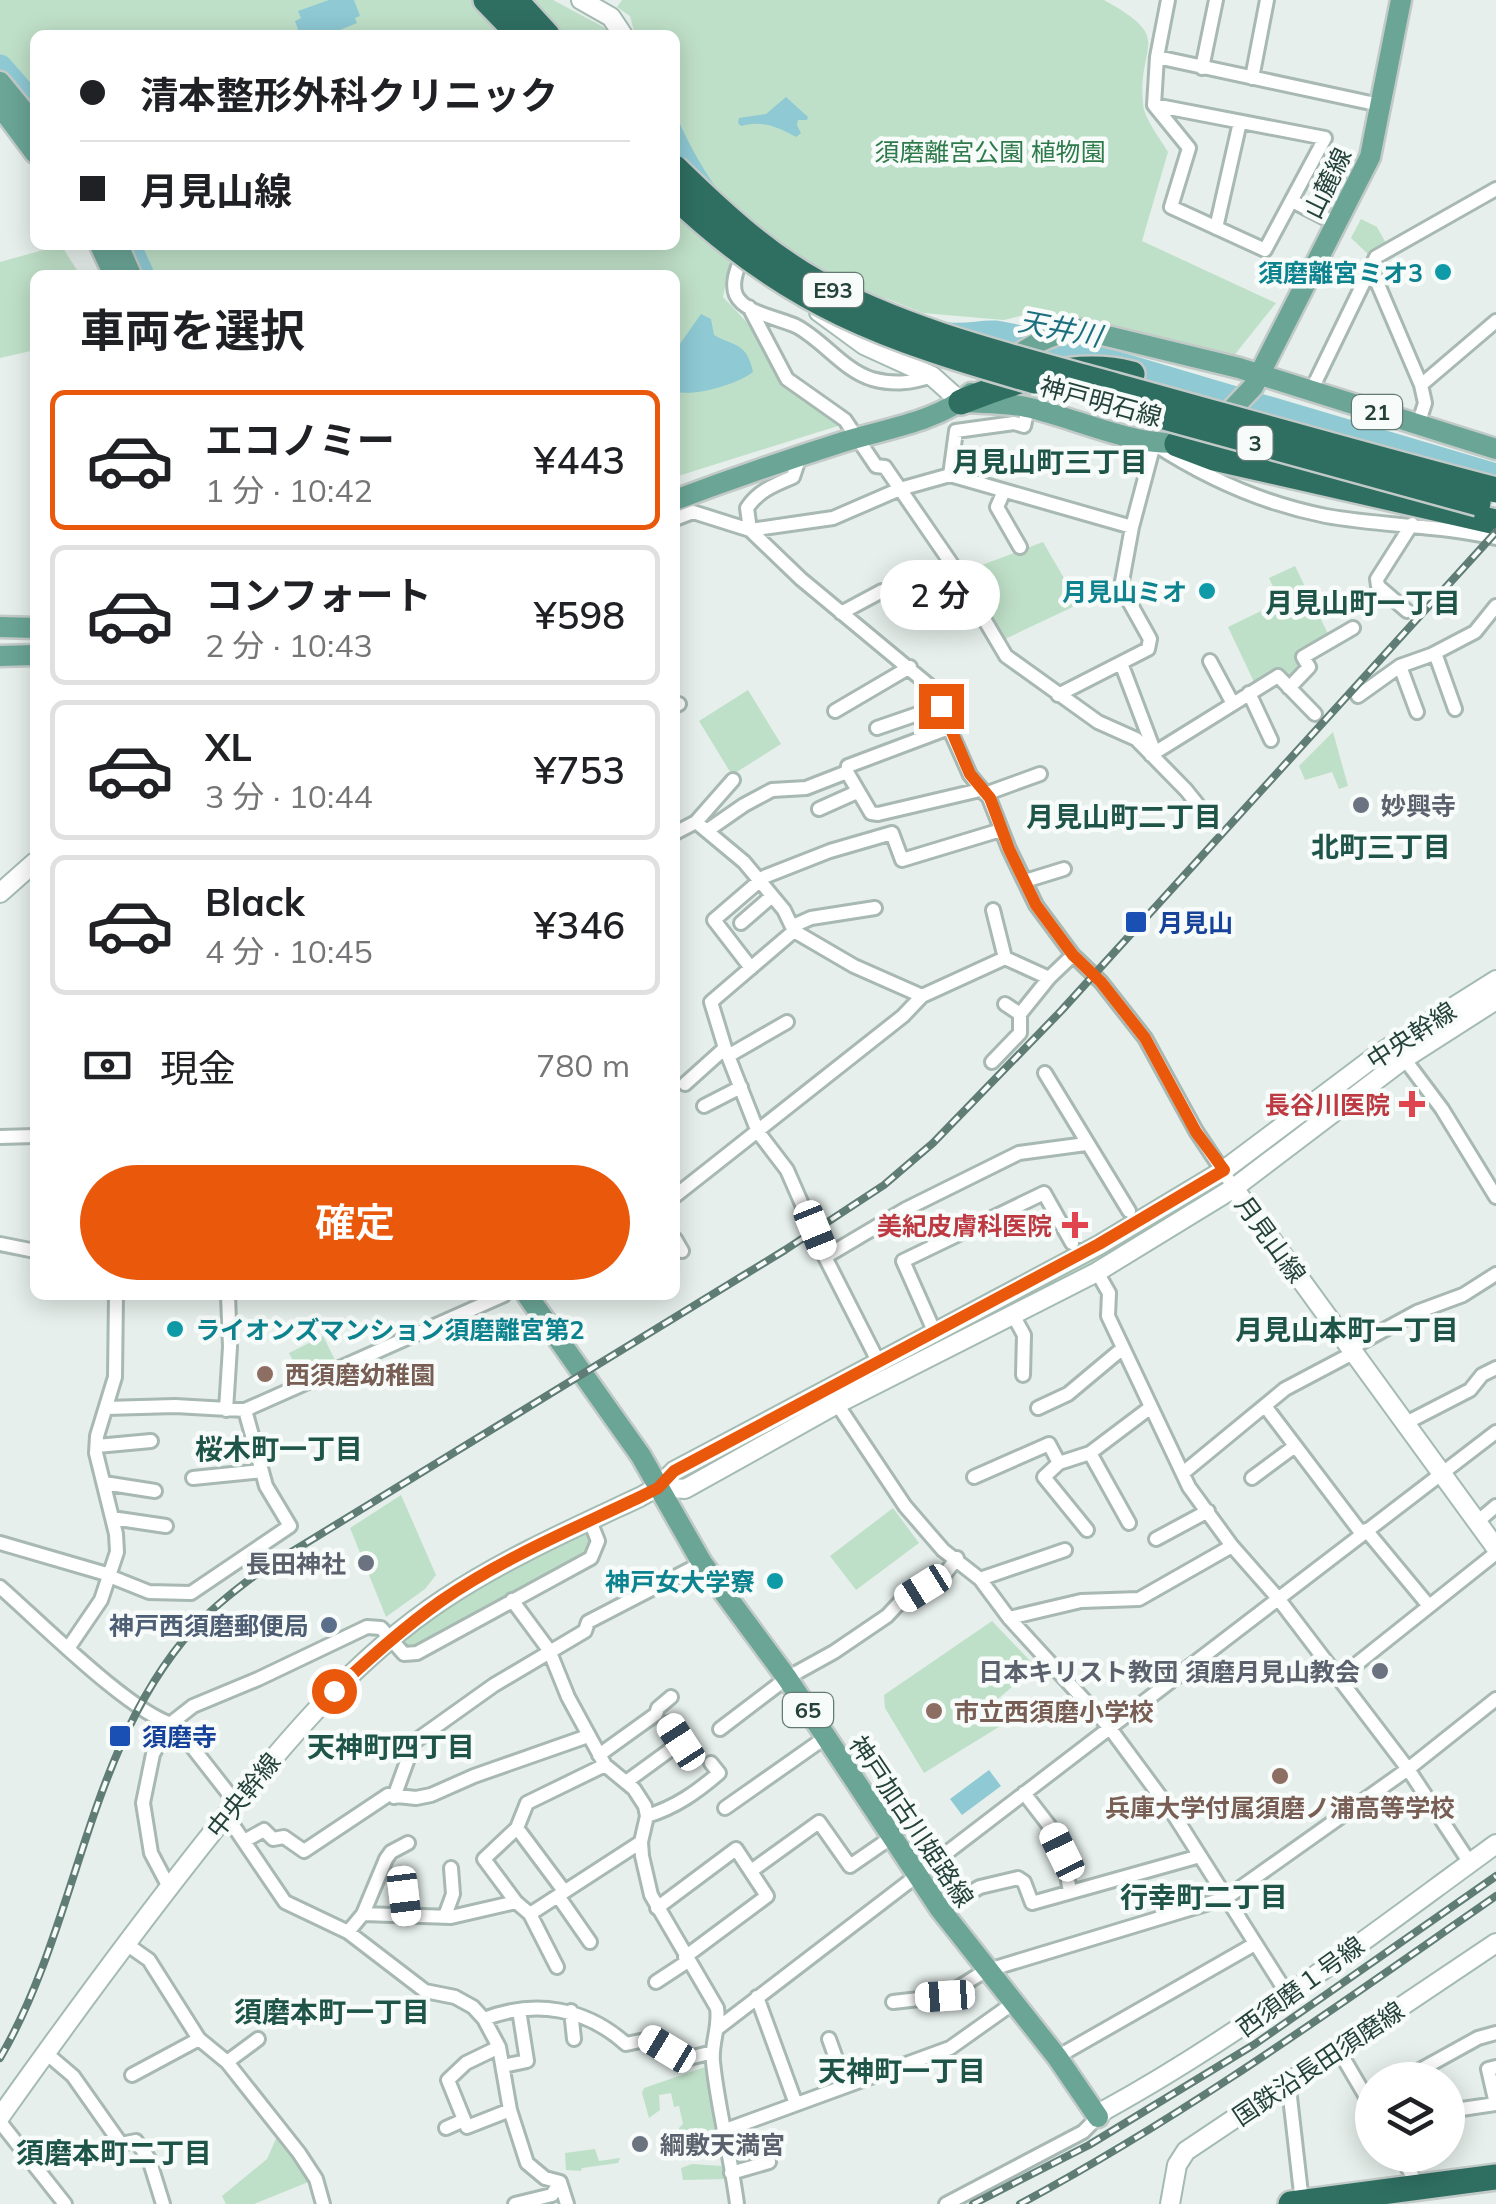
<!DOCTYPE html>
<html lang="ja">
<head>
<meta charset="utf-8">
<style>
	:root { --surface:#fff; --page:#f6f6f6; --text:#202124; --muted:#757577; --line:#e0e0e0; --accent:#ea580c }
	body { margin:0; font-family:Mulish,"Noto Sans JP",sans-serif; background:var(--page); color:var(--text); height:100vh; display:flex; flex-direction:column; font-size:38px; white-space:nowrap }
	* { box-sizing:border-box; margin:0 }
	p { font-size:32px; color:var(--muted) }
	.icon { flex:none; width:55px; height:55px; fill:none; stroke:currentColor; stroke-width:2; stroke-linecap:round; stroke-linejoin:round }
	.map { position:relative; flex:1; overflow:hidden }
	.sheet { position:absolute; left:30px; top:270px; width:650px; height:1030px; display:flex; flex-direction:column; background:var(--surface); border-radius:15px; box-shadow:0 5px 25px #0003 }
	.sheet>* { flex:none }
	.top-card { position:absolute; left:30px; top:30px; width:650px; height:220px; border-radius:15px; box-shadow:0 5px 25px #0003; display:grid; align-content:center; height:220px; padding:0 50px; background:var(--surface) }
	.fabs { position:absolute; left:1355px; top:2062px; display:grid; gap:20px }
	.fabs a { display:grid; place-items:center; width:110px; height:110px; border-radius:50%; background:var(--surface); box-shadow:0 5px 25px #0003; font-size:50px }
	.end { position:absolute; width:45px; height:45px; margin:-22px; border:12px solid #ea580c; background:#fff; box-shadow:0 0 0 5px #fff }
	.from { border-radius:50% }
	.bubble { position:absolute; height:70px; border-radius:35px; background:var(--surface); box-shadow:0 5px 25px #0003; font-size:32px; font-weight:600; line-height:70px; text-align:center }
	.car { position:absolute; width:30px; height:60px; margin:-30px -15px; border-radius:12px; box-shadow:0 0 8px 2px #0007; background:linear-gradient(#fff 24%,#345 0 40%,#fff 0 76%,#345 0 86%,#fff 0) }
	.top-card b { display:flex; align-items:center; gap:35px; height:95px; font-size:38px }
	.top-card b+b { border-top:2px solid var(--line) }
	.top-card i { width:25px; height:25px; background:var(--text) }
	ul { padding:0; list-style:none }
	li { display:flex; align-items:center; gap:30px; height:140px; margin:0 20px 15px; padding:0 30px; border:5px solid var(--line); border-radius:15px }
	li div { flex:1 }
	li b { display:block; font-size:38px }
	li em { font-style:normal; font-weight:600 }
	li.selected { border-color:var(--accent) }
	li>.icon { width:90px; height:90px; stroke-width:1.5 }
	h2 { padding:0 50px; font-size:45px; line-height:120px }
	.pay { display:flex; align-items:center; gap:25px; height:110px; padding:0 50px; font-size:38px }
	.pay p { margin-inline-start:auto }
	.action { display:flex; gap:20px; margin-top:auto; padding:20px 50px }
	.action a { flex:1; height:115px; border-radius:60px; background:var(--accent); color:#fff; font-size:40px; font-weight:600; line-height:115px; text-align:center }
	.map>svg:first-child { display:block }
</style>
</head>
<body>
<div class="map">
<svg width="1496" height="2204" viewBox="0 0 1496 2204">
	<rect width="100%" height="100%" fill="#e6efeb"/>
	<path fill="#bfe0c8" d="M0,0H553L609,30L610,35H35V114L0,73Z
		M622,0H1104C1176,40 1137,42 1143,103C1144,119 1160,138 1168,152L1142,241L1276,303L1232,358L1076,317L1039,311L1004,320L923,313L885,298L874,297L763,238L680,153L675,143V35H635L630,16L617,7Z
		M675,205L730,261L723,297L760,336L780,377L841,425L675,477V275H139L127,245H675Z
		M1361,219L1377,227L1387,245L1369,255L1351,238Z
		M61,245L80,275H35V350L0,358V262Z
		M1043,542L1079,604L1003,640L966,571Z
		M1295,566L1330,638L1290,682L1255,684L1228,627L1280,602L1269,578Z
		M748,690L781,744L732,775L699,721Z
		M1333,732L1348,786L1339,789L1332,772L1305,780L1299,766Z
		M1206,1193L1209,1197L1112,1257L812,1414L771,1427Z
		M323,1336L336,1362L302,1379L289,1353Z
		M401,1495L436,1575L425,1589L386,1617L350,1528Z
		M893,1508L919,1543L856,1590L830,1556Z
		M587,1525L595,1541L590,1553L404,1654L398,1640L447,1601Z
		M992,1621L1036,1667L994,1702L1007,1722L924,1773L885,1708L884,1695Z
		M705,2067L707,2072L717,2143L679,2134V2128L683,2124L679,2106L674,2107L671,2093L659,2095L660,2110L649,2118L642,2093L644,2088Z
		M279,2132L311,2181L254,2204H226L222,2196L267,2159Z
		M595,2149L599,2161L620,2158L618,2163L582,2168L581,2171L566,2170L565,2153Z
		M692,2164L722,2166L727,2179L683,2180L681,2168Z"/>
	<path fill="#8ec9d4" d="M329,0H354L360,16L355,18L357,23L328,35H300L295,21L301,18L298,11Z
		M786,97L808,117L807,120H798L797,125L801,133L796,137C777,127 764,120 741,126L738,123L739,118L766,114Z
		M675,113C695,159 722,204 761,237C799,269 897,312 947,322C964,325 983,319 1000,321C1022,325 1045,331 1067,336L1496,463V486L947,346L712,210L675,151Z
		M701,314L711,319L714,335C733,346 747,342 753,372C738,384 692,398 675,391V351Z
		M989,1770L1001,1786L962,1815L950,1799Z"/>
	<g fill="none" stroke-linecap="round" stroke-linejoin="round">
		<path stroke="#8ec9d4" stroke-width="25" d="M0,67L35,107
			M128,245L142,275"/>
		<defs>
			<path id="street" d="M1157,57L1380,105
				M1202,68L1216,0
				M1252,78L1267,0
				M1154,105L1325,138L1265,250L1171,207L1189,148L1154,105L1157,57L1168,0
				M1292,201L1335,223
				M1216,228L1240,122
				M744,250C740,263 730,281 736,295C744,313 779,318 796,326C823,340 843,370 872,379C894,385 911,383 932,376
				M1371,268L1421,385
				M749,307L787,379L845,420L876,466L885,467L951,563L1006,656L1098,722L1136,739L1186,790L1210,820
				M1311,391L1376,257L1496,189
				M1418,425L1425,403L1421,385L1496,321
				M800,456L793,477C774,485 758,491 747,508L750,530L833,518L900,489L950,475L1132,527
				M950,475L956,431L1014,423L1024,426L1028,408
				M1004,491L997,507L1020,547
				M675,519L693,512L750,530L801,579L931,687L970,775L989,798L1009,849L1036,905L1073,955L1101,982L1145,1038L1196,1131L1234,1188
				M1407,611L1378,586L1377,579L1412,524
				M841,613L882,591
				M1435,653L1455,709
				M1210,661L1232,702
				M1121,663L1155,753
				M1400,666L1417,712
				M1289,688L1309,667L1303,657L1353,628
				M1249,693L1271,740
				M1058,695L1148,649L1150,639L1121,587L1132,527L1154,444C1206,478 1265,504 1326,516C1383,526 1438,525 1496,538
				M1358,696L1400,666L1431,655L1475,632L1496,606
				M675,706L679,704
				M835,711L910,667
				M877,728L941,706
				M1151,755L1278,676L1315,714
				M847,772L871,813L878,814L980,790
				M985,794L1040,774
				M819,809L857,792
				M696,822L744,862L784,910L794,931L854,966L922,996
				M708,830L744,805L772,790L806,788L847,772L848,766L949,728
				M675,833L696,822L733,780
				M1025,881L1064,869
				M993,910L1005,958
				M741,923L772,896
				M793,926L811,918L875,908
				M794,931L711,1002L725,1048L758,1132L787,1170L825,1257L879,1363
				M751,968L714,920L764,877L830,851L892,833L902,860L1001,830
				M1005,1004L1020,1014
				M1400,1053L1442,1109L1496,1197
				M728,1056L787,1022
				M992,1062L1020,1033V1014L1049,978
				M1045,1073L1129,1211
				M685,1084L725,1048
				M704,1106L741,1087
				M0,1137L35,1136
				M675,1196L903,1016L922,996L1005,958L1049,978L1073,955
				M675,1239L682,1251
				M0,1244L35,1251
				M825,1257L906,1209L1019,1153L1086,1144
				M1097,1272L1109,1293L1108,1316L1189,1487L1232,1546L1277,1597L1408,1769L1470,1863
				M1013,1315L1024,1335L1023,1375
				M935,1333L903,1261L1044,1193L1072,1243
				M1351,1348L1417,1312L1463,1295L1496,1274
				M837,1404L905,1506L943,1550L980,1579L1009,1618L1109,1727L1174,1815L1288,1995
				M1265,1406L1362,1534
				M106,1408L175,1406L245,1410L504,1295
				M1038,1408L1068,1394L1123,1348
				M226,1410L230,1347L228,1295
				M1406,1423L1470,1390L1482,1375L1496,1368
				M97,1446L151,1441
				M1090,1453L1129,1523
				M1183,1473L1285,1389L1355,1352
				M974,1477L1049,1444L1059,1463
				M193,1478L262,1471
				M1252,1478L1295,1446
				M104,1483L155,1491
				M112,1518L166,1526
				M1477,1522L1496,1506
				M1087,1530L1044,1477L1059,1463L1090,1453L1151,1407
				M1366,1530L1429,1606
				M1156,1539L1208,1511
				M0,1543L110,1575
				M109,1576L149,1592L191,1593L290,1526L266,1486L245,1410
				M980,1579L1065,1550
				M0,1587C38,1620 132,1715 175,1725L236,1803
				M512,1600L549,1650L568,1697L605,1765L634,1789L645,1806L647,1816L641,1842L642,1856L651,1895L717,2008C720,2027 711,2043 713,2062C718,2110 731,2157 737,2204
				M1009,1618L1081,1601L1139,1599L1232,1546
				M69,1647L101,1600L117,1552L116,1534L96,1453L97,1436L115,1377L116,1295
				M1339,1678L1496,1553
				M720,1729L787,1678L834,1652L887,1616L901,1601L944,1575L957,1558
				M599,1755L656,1714L658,1708L671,1697
				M626,1782L681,1742L669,1723
				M1024,1793L1051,1828L1063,1852L1070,1892
				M394,1797L414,1742L494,1685L585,1631L588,1622L702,1563
				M725,1808L826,1737
				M226,1815L285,1902L348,1932L425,1991L455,1997L473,2007L484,2019L499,2047L510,2110L527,2163L545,2178L560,2182L567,2204
				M647,1816C676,1807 697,1792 719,1773L711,1763
				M517,1828L527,1803L605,1765
				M246,1840L264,1830L273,1839L284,1837L304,1851L388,1795L416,1798L431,1795L474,1776L588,1736
				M751,1871L819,1822L850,1866L892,1837
				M401,1875L406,1917
				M169,1887L151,1853L143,1803L153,1754L170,1724L193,1706L258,1679L367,1627L381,1628L404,1654L417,1653L591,1558L598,1541L590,1521
				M558,1896L590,1942
				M657,1908L736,1849L767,1896L685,1957
				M940,1909L980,1887L1018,1878L1024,1882L1032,1903L1200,1856
				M363,1914L451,1917L516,1902
				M530,1914L641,1842
				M445,1916L453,1894L451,1868
				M348,1932L363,1914L386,1859L391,1852L408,1843
				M125,1943L149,1960L199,2039L227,2062L299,2153L316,2179L323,2204
				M557,1967L530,1914L516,1902L484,1859L517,1828L564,1891
				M656,1982L688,1961
				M757,1997L796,2104
				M893,2002L945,1996L985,1971L1226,1898L1408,1769L1496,1699
				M571,2011L574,2039
				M484,2019C535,1999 586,2008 626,2044L650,2039L685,2059L713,2052
				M718,2028L1496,1432
				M829,2039L846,2086
				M499,2047L466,2063L448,2080L467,2127L510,2110
				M1338,2049L1372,2107
				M46,2053L73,2076L121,2144L136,2141L149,2159L163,2204
				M1057,2057L1253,1945
				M227,2062L258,2039
				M503,2066L527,2061L519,2010
				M132,2075L199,2039
				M1402,2080L1478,2038L1496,2033
				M1285,2086L1290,2097L1302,2202
				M1448,2111L1496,2104L1488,2069L1496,2067
				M0,2122L65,2204
				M446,2128L464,2120
				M723,2131L950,2048L1012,2004
				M1400,2155L1419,2187
				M731,2173L769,2162
				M515,2204L552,2195L560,2182
				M946,2204L1083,2132L1098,2117"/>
			<path id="secondary" d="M581,0L611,17L623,35
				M819,312L864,345L932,376L961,402
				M0,893L35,862
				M1234,1188L1496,1548
				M658,1487L685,1489L837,1404L1097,1272L1234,1188L1404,1059L1496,1000
				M0,2117C71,2017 143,1919 219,1824C286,1741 355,1658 444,1599C506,1558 574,1528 640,1497L658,1487L674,1471L1099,1245L1224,1170L1377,1055L1496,980
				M1098,2117L1105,2110C1243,2034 1368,1937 1496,1844
				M1170,2204L1177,2165L1186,2151L1496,1943"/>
			<path id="primary" d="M0,82L35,125
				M0,106L35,153
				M100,245L114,275
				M118,245L131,275
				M1005,365C1027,346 1049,335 1078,329L1239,368L1496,449
				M966,402C984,403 1003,403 1021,406C1072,415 1142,453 1191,440
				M1219,423L1253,387L1370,157L1401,0
				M675,500C731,479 786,460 843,442C884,429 937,422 971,393
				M0,627L35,628
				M0,656L35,655
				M527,1295L641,1456L702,1563L787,1678L940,1909L1057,2057L1098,2117"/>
			<path id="highway" d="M486,0L520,35
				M515,0L547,35
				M961,402C1014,381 1074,359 1132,374
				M1177,444L1214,458L1496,522
				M1291,2204L1496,2177"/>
		</defs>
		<use href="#street" stroke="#a8b8b2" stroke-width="18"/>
		<use href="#secondary" stroke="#a4bbb3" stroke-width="22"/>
		<use href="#primary" stroke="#c2cac8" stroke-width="25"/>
		<use href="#highway" stroke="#c2cac8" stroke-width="30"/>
		<use href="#street" stroke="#fff" stroke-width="12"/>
		<use href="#secondary" stroke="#fff" stroke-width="18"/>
		<use href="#primary" stroke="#6aa596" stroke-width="20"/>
		<use href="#highway" stroke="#2f6f62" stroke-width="25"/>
		<defs>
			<path id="rail" d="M0,2058C79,1923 86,1749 193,1629C213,1607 238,1588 262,1570L785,1250L884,1185L933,1143L1061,1011L1496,532
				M973,2204L1089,2145L1255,2044L1496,1876
				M1020,2204C1188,2114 1340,2004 1496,1896"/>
		</defs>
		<use href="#rail" stroke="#5f7d75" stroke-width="8"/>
		<use href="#rail" stroke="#f7fbf9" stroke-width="4" stroke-dasharray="11" stroke-linecap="butt"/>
		<defs>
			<path id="highway-bridge" d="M675,168C718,210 763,252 816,282C908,333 1016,358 1116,386C1243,421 1369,457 1496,490
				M675,196C789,305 887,339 1035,381
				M1102,400L1478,503"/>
		</defs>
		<use href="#highway-bridge" stroke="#c2cac8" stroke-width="30" stroke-linecap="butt"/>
		<use href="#highway-bridge" stroke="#2f6f62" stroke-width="25"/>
	</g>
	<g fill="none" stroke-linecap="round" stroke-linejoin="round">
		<path stroke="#ea580c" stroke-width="12" d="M334,1691C369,1659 403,1628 441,1601C503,1558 573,1529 640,1497L658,1488L674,1471L1099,1244L1224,1170L1196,1132L1145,1038L1101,982L1073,955L1036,905L1009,849L990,798L970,774L941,706"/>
	</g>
	<g fill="#0f9aa8" stroke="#f7fbf9" stroke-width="4">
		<circle cx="1443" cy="272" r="10"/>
		<circle cx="1207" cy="591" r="10"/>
		<circle cx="175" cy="1329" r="10"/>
		<circle cx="775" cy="1581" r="10"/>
	</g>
	<g fill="#6b7280" stroke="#f7fbf9" stroke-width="4">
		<circle cx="1361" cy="805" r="10"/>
		<circle cx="366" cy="1563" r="10"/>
		<circle cx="1380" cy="1671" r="10"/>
		<circle cx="640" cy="2144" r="10"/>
	</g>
	<g fill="#1a4fb4" stroke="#f7fbf9" stroke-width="4">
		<rect x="1124" y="910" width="24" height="24" rx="5"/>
		<rect x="108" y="1724" width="24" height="24" rx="5"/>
	</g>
	<g fill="#e0444e" stroke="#f7fbf9" stroke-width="4">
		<path d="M1407 1089h10v10h10v10h-10v10h-10v-10h-10v-10h10z"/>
		<path d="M1070 1210h10v10h10v10h-10v10h-10v-10h-10v-10h10z"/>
	</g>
	<g fill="#8d6e63" stroke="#f7fbf9" stroke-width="4">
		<circle cx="265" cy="1374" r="10"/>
		<circle cx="934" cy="1711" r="10"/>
		<circle cx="1280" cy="1776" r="10"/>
	</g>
	<circle fill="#5c6f8a" stroke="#f7fbf9" stroke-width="4" cx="329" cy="1625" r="10"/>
	<g text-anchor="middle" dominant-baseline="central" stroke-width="9" stroke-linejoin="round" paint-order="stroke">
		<g fill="#f7fbf9" stroke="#637a73" stroke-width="2.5">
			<rect x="803" y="273" width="60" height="34" rx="8"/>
			<rect x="1352" y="395" width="50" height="34" rx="8"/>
			<rect x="1237.5" y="426" width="35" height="34" rx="8"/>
			<rect x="783" y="1693" width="50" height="34" rx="8"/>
		</g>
		<g font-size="22" font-weight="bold" fill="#24423a">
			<text x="833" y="290">E93</text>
			<text x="1377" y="412">21</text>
			<text x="1255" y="443">3</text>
			<text x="808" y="1710">65</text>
		</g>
		<g font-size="25" fill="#2d7a4b" stroke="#f7fbf9">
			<text x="990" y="151">須磨離宮公園 植物園</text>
		</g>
		<g font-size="25" fill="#24423a" stroke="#f7fbf9">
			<text transform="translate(1327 183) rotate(-64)">山麓線</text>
			<text transform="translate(1101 401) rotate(15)">神戸明石線</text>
			<text transform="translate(1411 1035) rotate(-33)">中央幹線</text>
			<text transform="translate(1271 1239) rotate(54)">月見山線</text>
			<text transform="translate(243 1795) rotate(-51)">中央幹線</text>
			<text transform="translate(912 1821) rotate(56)">神戸加古川姫路線</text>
			<text transform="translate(1300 1986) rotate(-36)">西須磨１号線</text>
			<text transform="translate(1318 2063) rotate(-34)">国鉄沿長田須磨線</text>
		</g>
		<g font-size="25" font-weight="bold" fill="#0d838f" stroke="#f7fbf9" text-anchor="end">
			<text x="1423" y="272">須磨離宮ミオ3</text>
			<text x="1187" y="591">月見山ミオ</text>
			<text x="195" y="1329" text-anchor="start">ライオンズマンション須磨離宮第2</text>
			<text x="755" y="1581">神戸女大学寮</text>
		</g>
		<g font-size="25" font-weight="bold" fill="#5b616d" stroke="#f7fbf9" text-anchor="start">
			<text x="1381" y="805">妙興寺</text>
			<text x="346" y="1563" text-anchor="end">長田神社</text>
			<text x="1360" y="1671" text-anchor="end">日本キリスト教団 須磨月見山教会</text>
			<text x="660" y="2144">綱敷天満宮</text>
		</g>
		<g font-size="25" font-weight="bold" fill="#164399" stroke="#f7fbf9" text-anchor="start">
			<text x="1158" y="922">月見山</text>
			<text x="142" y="1736">須磨寺</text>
		</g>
		<g font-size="25" font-weight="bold" fill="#be3a42" stroke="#f7fbf9" text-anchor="end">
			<text x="1390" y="1104">長谷川医院</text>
			<text x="1052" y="1225">美紀皮膚科医院</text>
		</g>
		<g font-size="25" font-weight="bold" fill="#785e54" stroke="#f7fbf9" text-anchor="start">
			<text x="285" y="1374">西須磨幼稚園</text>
			<text x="954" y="1711">市立西須磨小学校</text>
			<text x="1280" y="1807" text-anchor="middle">兵庫大学付属須磨ノ浦高等学校</text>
		</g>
		<g font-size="25" font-weight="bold" fill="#4e5e75" stroke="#f7fbf9" text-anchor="end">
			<text x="309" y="1625">神戸西須磨郵便局</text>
		</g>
		<g font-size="28" font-style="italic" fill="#1c6f80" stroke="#f7fbf9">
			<text transform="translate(1060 328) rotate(11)">天井川</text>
		</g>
		<g font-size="28" font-weight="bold" fill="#1f5548" stroke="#f7fbf9">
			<text x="1050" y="461">月見山町三丁目</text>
			<text x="1363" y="602">月見山町一丁目</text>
			<text x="1124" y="816">月見山町二丁目</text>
			<text x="1381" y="846">北町三丁目</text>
			<text x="1347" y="1329">月見山本町一丁目</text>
			<text x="279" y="1448">桜木町一丁目</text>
			<text x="391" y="1746">天神町四丁目</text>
			<text x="1204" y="1896">行幸町二丁目</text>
			<text x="332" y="2011">須磨本町一丁目</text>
			<text x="902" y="2070">天神町一丁目</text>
			<text x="114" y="2152">須磨本町二丁目</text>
		</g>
	</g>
</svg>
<div class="fabs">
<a><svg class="icon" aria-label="layers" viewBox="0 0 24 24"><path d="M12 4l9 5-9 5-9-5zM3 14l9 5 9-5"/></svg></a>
</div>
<i class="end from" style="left:334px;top:1691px"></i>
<i class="end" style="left:941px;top:706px"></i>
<div class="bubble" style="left:880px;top:560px;width:120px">2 分</div>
<i class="car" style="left:815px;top:1230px;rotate:158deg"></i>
<i class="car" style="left:923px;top:1588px;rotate:238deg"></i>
<i class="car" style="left:681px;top:1742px;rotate:327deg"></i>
<i class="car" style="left:1062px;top:1852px;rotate:334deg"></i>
<i class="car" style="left:404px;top:1896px;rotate:173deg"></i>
<i class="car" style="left:945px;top:1996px;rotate:266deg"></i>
<i class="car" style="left:667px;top:2049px;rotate:301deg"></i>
<div class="top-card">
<b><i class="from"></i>清本整形外科クリニック</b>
<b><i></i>月見山線</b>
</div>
<section class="sheet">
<h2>車両を選択</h2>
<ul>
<li class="selected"><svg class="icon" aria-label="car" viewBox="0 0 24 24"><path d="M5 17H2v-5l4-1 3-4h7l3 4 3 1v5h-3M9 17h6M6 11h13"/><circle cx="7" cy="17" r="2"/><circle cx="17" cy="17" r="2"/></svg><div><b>エコノミー</b><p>1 分 · 10:42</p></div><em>¥443</em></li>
<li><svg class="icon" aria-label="car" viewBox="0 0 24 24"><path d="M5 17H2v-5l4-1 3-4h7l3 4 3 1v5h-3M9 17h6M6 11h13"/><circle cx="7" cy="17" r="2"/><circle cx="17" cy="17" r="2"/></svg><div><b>コンフォート</b><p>2 分 · 10:43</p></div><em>¥598</em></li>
<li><svg class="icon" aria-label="car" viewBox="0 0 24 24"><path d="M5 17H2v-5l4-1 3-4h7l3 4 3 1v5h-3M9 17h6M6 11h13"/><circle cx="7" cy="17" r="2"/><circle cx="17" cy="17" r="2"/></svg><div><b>XL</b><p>3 分 · 10:44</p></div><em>¥753</em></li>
<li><svg class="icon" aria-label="car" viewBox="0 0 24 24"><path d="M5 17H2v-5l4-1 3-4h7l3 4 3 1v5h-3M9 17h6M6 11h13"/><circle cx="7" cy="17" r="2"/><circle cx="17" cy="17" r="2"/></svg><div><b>Black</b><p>4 分 · 10:45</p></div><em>¥346</em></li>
</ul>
<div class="pay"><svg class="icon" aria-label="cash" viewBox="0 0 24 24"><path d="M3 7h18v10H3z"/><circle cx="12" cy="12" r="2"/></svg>現金<p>780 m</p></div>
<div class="action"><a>確定</a></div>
</section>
</div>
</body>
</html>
